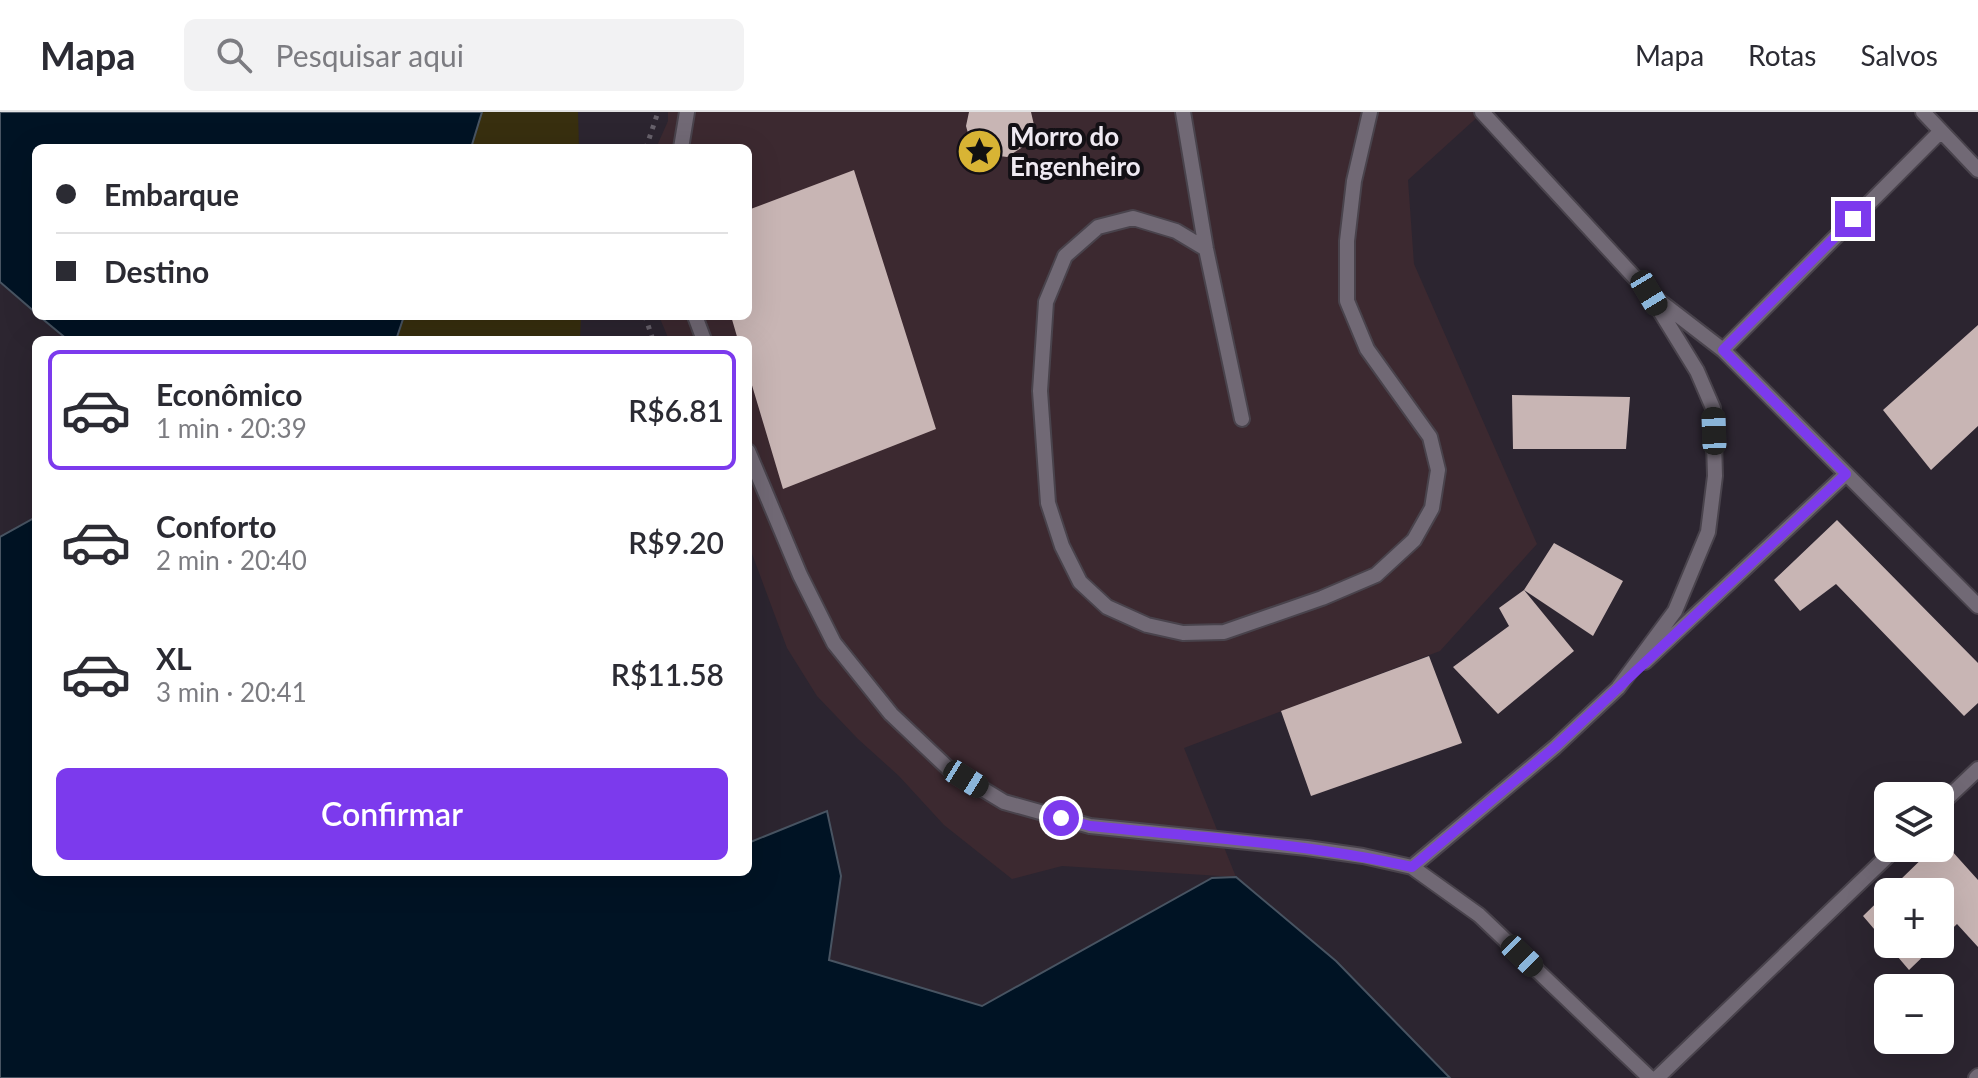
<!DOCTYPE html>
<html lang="pt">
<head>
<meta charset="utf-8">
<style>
	:root { --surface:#fff; --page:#f2f2f3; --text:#2b2b33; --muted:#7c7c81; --line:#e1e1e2; --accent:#7c3aed }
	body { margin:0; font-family:Lato,sans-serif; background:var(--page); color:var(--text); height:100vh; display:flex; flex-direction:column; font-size:30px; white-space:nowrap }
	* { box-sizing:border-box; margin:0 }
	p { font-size:26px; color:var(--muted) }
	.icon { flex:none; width:44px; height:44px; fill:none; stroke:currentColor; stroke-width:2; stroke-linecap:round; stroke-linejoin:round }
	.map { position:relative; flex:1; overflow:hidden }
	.side { position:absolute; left:32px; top:224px; width:720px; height:540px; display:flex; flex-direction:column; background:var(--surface); border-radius:12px; box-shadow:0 8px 32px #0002 }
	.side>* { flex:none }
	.top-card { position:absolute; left:32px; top:32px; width:720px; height:176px; border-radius:12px; box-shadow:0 8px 32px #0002; display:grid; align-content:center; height:176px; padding:0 24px; background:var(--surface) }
	.buttons { position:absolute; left:1874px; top:670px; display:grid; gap:16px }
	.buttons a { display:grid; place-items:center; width:80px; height:80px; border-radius:12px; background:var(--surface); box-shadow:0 8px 32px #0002; font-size:40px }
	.end { position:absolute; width:36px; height:36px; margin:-18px; border:10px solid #7c3aed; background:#fff; box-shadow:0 0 0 4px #fff }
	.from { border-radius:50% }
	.car { position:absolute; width:24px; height:48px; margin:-24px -12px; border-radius:10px; box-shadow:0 0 6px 2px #0007; background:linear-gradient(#222 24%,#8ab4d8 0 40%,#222 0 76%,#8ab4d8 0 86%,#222 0) }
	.top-card b { display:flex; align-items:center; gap:28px; height:76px; font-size:30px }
	.top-card b+b { border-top:2px solid var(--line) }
	.top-card i { width:20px; height:20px; background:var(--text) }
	ul { padding:14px 0 0; list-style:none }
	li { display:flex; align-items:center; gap:24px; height:120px; margin:0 16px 12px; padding:0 8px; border:4px solid transparent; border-radius:12px }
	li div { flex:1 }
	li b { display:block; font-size:30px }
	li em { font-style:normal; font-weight:600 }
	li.current { border-color:var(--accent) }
	li>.icon { width:72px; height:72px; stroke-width:1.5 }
	.primary-button { display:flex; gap:16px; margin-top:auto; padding:16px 24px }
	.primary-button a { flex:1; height:92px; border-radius:12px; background:var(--accent); color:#fff; font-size:32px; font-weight:600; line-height:92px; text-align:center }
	header { display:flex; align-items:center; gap:48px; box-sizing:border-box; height:112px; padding:0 40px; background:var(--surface); border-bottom:2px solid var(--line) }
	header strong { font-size:38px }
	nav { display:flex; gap:44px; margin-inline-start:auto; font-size:28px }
	.search { width:560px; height:72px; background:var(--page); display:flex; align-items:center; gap:20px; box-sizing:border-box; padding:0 28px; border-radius:12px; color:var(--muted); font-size:30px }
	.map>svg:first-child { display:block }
</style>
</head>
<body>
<header>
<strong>Mapa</strong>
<div class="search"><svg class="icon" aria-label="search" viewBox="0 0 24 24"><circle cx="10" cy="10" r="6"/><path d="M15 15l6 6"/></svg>Pesquisar aqui</div>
<nav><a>Mapa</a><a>Rotas</a><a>Salvos</a></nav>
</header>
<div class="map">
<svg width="1978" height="966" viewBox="0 0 1978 966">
	<rect width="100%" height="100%" fill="#2c2530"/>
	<path fill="#3c2930" d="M668,0H1483L1408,68L1414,152L1537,432L1440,539L1184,636L1236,765L1062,754L1012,767L944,713L899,664L858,627L817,584L787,536L748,431V228H669L659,204H748V36H656L668,9Z"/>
	<path fill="#382f0f" d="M482,0H578L579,36H471Z
		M404,204H581L580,228H396Z"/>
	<path fill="#001324" stroke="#485462" stroke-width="2" d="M0,0H482L471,36H36V201L0,170Z
		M39,204H404L396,228H68Z
		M36,405V760H748V731L827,699L841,764L829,848L982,894L1212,766L1236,765L1336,849L1450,966H0V425Z"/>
	<path fill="#c8b5b4" d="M969,0H1031L1034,13L1032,23L1026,33L1007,45L985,42L975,35L969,25L966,14Z
		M854,58L936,317L783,377L748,260V228H738L731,204H748V98Z
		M1978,213V314L1931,358L1883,298Z
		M1512,283L1630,285L1626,337H1513Z
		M1837,408L1978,551V591L1964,604L1836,472L1800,499L1774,468Z
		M1554,431L1623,469L1593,524L1524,478Z
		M1524,478L1574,539L1498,602L1453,555L1509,514L1499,496Z
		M1429,544L1462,631L1311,684L1281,599Z
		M1942,728L1978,768V835L1957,812L1940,828V780H1888V832H1936L1909,858L1863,804L1933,736H1940Z"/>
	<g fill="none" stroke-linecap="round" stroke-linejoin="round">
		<defs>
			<path id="lane" d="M1183,0L1206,137L1242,307
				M1482,0L1649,181L1723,238L1978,494
				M1923,0L1978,58
				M681,36L687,0
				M1206,137L1176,119L1133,106L1098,115L1065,144L1046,190L1040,279L1048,391L1062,434L1080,470L1107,495L1147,513L1183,521L1224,520L1322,486L1376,463L1414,428L1432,396L1438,358L1430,325L1367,237L1347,189V129L1354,69L1370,0
				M695,204L704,228
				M1723,238L1940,20
				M748,339L800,463L834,531L891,602L948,656L1004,690L1090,714L1307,736L1363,744L1412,755L1479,803L1650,966
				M1645,550L1846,362
				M1940,693L1978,657
				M1412,755L1555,635L1618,576L1675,499L1708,420L1715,364L1713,296L1697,259L1649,181
				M1657,966L1896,736
				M1976,966L1978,964"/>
		</defs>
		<use href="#lane" stroke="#49434c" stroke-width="18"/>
		<path stroke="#67616b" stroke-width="5" stroke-dasharray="4 6" stroke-linecap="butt" d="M646,36L658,0
			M645,204L653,228"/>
		<use href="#lane" stroke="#716975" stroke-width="14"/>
	</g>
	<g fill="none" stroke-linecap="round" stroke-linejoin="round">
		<path stroke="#7c3aed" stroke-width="10" d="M1061,706L1090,714C1198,725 1306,731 1412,755L1555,635L1846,362L1723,238L1853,107"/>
	</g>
	<defs>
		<symbol id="sight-disc" viewBox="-11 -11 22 22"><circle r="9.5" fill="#d8b434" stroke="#131015"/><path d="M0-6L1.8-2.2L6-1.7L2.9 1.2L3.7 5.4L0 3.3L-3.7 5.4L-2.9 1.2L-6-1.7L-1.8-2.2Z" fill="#111"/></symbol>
	</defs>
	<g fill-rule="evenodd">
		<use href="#sight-disc" x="954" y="14" width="51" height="51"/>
	</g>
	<g text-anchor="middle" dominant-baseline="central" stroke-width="8" stroke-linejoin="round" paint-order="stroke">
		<g font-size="26" font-weight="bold" fill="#efeaf2" stroke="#131015" text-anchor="start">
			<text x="1010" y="24">Morro do<tspan x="1010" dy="30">Engenheiro</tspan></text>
		</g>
	</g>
</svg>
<div class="buttons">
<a><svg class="icon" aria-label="layers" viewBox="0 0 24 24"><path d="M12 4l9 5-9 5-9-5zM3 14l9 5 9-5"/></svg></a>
<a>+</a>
<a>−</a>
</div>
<i class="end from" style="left:1061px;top:706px"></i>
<i class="end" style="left:1853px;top:107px"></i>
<i class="car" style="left:1649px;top:181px;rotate:149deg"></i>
<i class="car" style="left:1714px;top:319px;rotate:358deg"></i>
<i class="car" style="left:966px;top:667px;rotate:122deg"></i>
<i class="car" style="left:1522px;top:844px;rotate:134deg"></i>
<div class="top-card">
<b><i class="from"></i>Embarque</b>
<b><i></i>Destino</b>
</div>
<section class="side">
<ul>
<li class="current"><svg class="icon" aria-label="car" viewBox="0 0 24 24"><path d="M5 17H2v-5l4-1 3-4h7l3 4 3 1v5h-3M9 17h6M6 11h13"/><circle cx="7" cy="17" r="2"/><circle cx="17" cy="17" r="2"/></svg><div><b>Econômico</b><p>1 min · 20:39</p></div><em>R$6.81</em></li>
<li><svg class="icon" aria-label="car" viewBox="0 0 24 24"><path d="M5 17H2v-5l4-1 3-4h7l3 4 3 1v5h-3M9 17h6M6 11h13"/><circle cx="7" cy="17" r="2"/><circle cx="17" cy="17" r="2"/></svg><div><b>Conforto</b><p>2 min · 20:40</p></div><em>R$9.20</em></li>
<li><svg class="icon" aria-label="car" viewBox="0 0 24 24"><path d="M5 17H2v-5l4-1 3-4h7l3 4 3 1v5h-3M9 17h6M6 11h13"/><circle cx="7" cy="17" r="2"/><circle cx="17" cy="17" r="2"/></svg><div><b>XL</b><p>3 min · 20:41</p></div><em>R$11.58</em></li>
</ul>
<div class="primary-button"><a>Confirmar</a></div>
</section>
</div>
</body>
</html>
